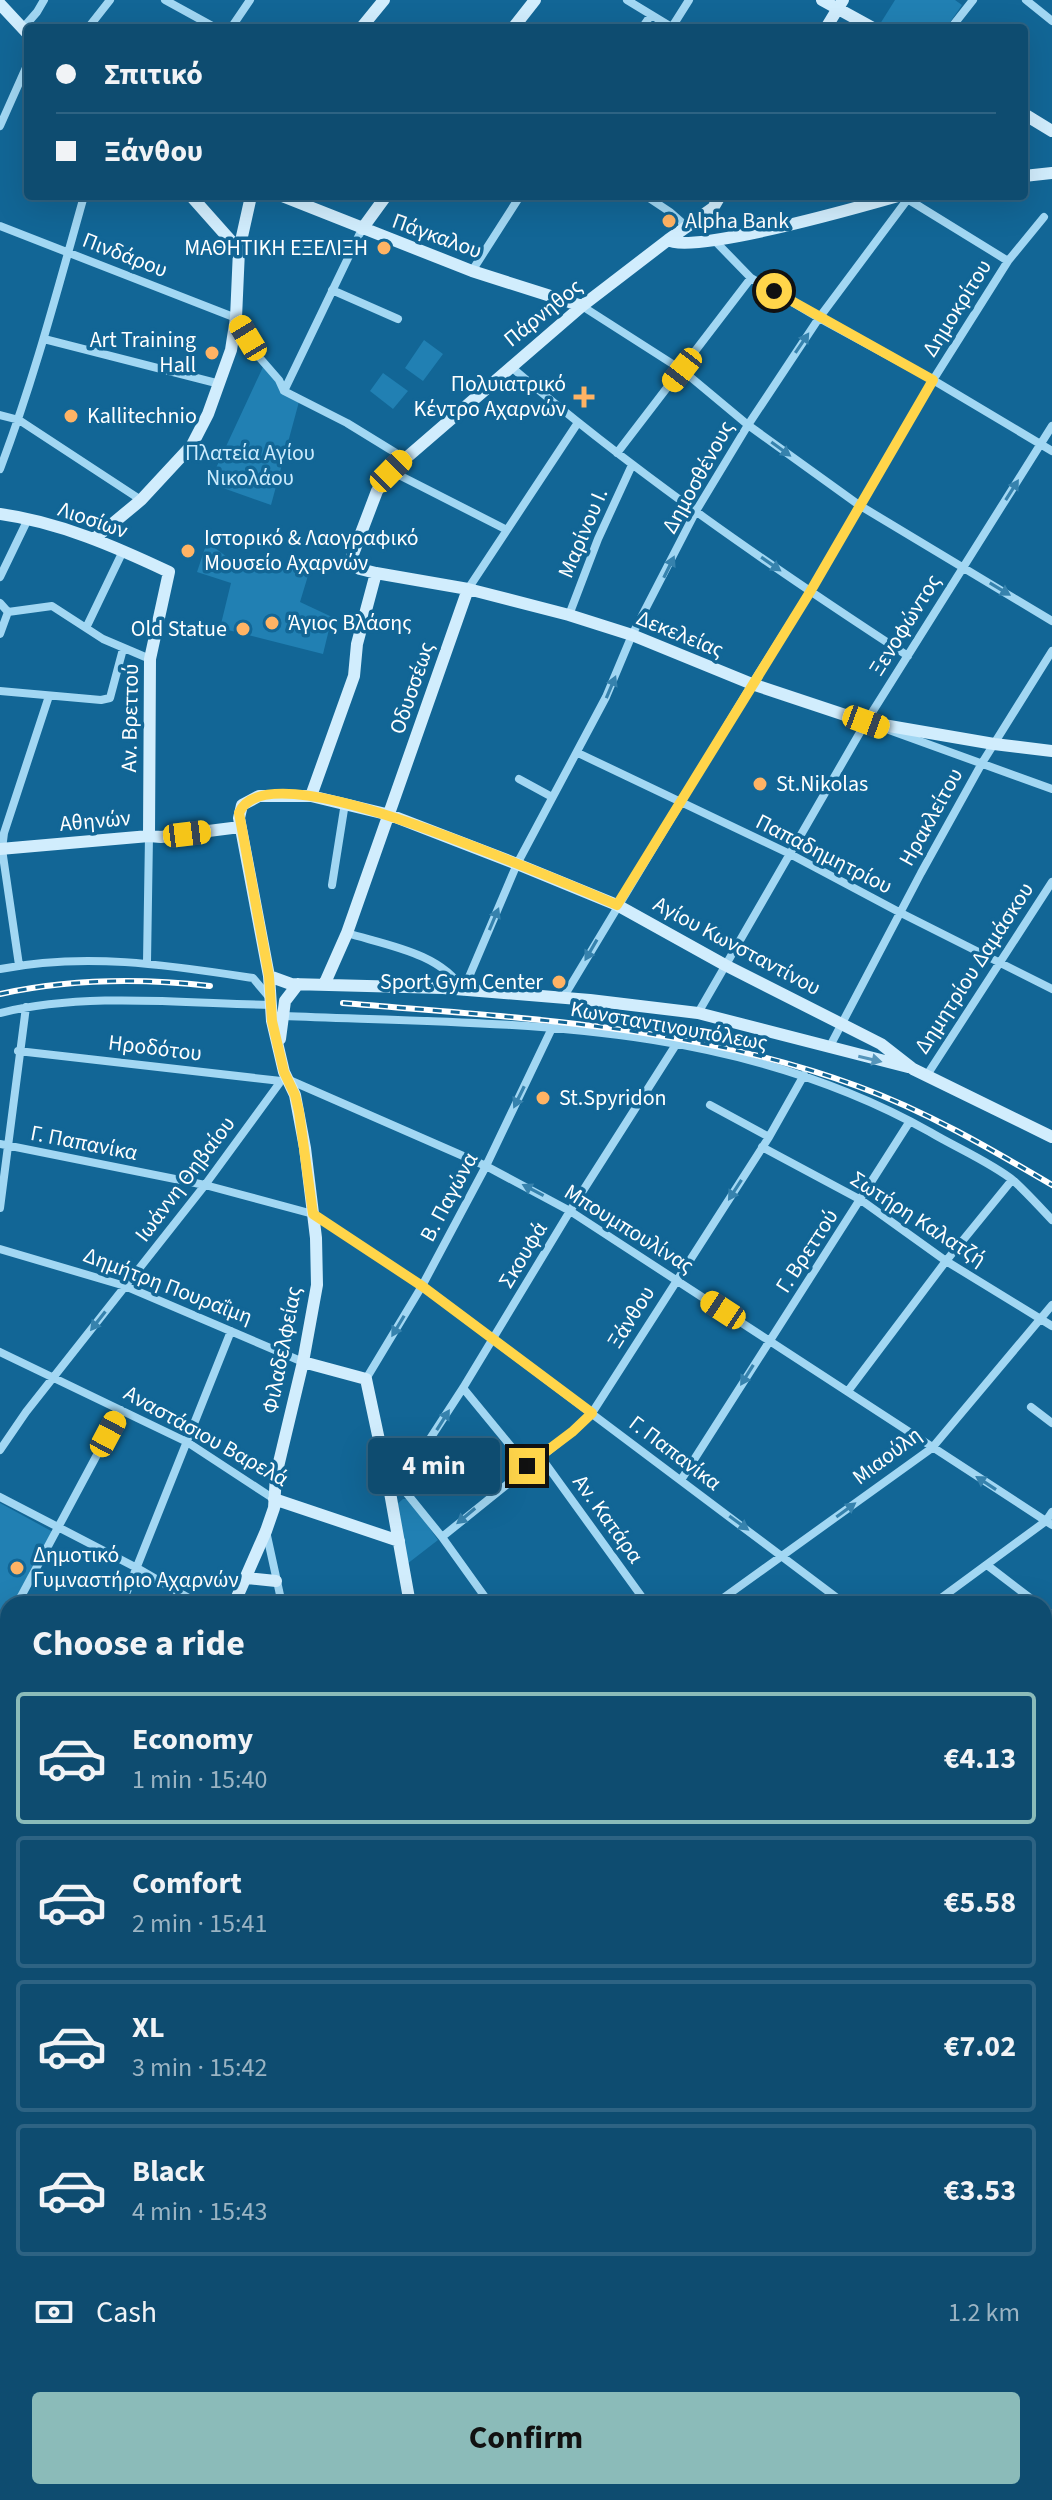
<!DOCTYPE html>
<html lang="en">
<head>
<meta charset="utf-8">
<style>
	:root { --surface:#0e4c70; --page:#175375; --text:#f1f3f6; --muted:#9bb4c3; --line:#2e6383; --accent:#8bbbb9 }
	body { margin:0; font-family:"Source Sans 3",sans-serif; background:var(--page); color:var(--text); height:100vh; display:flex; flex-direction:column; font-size:30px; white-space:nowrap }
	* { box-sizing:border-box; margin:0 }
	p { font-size:26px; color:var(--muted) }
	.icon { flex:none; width:44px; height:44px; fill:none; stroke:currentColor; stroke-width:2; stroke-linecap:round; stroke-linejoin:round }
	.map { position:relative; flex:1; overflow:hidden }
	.sheet { position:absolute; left:0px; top:1596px; width:1052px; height:904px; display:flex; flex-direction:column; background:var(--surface); border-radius:24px 24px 0 0; box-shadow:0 8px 32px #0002,0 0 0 2px var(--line) }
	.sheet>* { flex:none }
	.hud { position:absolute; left:24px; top:24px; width:1004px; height:176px; border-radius:8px; box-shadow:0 8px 32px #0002,0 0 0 2px var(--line); display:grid; align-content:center; height:176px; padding:0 32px; background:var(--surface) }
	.end { position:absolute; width:36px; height:36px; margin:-18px; border:10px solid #ffd54a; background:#111; box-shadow:0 0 0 4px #111 }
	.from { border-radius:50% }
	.bubble { position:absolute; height:56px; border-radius:8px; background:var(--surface); box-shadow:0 8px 32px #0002,0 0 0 2px var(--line); font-size:26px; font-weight:700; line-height:56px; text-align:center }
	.car { position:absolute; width:24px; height:48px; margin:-24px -12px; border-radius:10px; box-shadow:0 0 6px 2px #0007; background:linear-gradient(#f5c518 24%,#345 0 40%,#f5c518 0 76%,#345 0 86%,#f5c518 0) }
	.hud b { display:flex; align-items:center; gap:28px; height:76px; font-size:30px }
	.hud b+b { border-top:2px solid var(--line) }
	.hud i { width:20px; height:20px; background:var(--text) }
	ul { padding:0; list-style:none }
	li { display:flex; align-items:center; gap:24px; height:132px; margin:0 16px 12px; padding:0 16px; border:4px solid var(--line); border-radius:8px }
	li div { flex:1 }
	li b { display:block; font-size:30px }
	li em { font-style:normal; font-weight:700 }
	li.current { border-color:var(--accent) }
	li>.icon { width:72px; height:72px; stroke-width:1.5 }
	h2 { padding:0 32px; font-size:36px; line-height:96px }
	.pay { display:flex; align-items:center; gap:20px; height:88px; padding:0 32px; font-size:30px }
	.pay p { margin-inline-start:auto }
	.action { display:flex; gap:16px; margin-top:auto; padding:16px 32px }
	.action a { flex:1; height:92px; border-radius:8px; background:var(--accent); color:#111; font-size:32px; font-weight:700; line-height:92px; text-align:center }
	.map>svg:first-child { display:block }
</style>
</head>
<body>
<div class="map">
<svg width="1052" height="2500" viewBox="0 0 1052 2500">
	<rect width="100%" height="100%" fill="#126696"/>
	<path fill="#2180b3" d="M895,0H955L962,5L946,28H887L880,24Z
		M424,340L443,354L423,381L405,368Z
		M263,367L300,398L271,505L209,483Z
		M383,373L408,391L393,409L370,391Z
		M207,542L227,557L225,562L234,566L233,573L236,564L310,569L300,602L332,617L323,654L220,628L231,583L197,572Z
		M403,1499H409L438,1540L407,1564L395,1506Z
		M0,1503L53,1532L14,1604H8V1615L0,1630Z"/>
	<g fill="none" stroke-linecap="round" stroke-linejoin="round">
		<path stroke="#94d5f6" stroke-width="3" d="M1044,2358L1052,2344
			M995,2500L997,2492"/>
		<path stroke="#a2d7f3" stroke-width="8" d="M165,0L216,28
			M627,0L673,28
			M1026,0L1052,21
			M672,27L689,0
			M23,28L37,12L44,0
			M88,28L110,0
			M231,28L250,0
			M642,28L651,15
			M951,28L973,0
			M0,126L28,63
			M646,196L670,212L687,227
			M909,200L1008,261
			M0,226L236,318L259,357L279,380L284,391L347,423L404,458
			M715,241L751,278L819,318L933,380L1052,451
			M472,271L520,196
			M332,290L398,319
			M582,306L682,370L748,425L859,505L1052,621
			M44,339L220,384
			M510,366C635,473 770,566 908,656
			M284,391L362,229
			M0,415L19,420L141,500
			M617,453L751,278
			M0,469C34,380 58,288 84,196
			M391,471L507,530
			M0,577L28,519
			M468,589L577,424
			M0,603L8,612L52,606L103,639L150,659
			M569,615L598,539L632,465
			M86,628L123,551
			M0,634L8,612
			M0,691L101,700L110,698L123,649
			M889,730L1052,789
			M578,753L790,854L899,912L1052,989
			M519,779L552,797
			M332,885L345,803
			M347,933C386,945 441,953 463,990
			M147,962L149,836
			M19,965L2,849L4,833L49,696
			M0,969C86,952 168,965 253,978L269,997
			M463,991L517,864L606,697L632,635L696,511L748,425L819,318L910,196
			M563,998L752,684L810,592L933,380L1008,261L1044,217
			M0,1013C85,992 183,1003 271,1005
			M698,1013L866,722L1052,426
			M283,1016C509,1025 727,1018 930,1132C955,1147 992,1163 1014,1181C1027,1193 1040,1207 1052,1220
			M829,1048L921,873L982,763L1052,651
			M18,1051L281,1081L287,1079L486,1166L570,1211L1052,1525
			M927,1075L1052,882
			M710,1105L769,1137
			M0,1144L205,1185L313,1214L422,1286L845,1604
			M762,1147L861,1200L946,1261L1052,1326
			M0,1208L26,1007
			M0,1249L125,1286L303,1362
			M0,1352L187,1442L274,1499
			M366,1379L422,1286L486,1166L553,1026
			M463,1388L527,1466
			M848,1391L946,1261L1012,1180
			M1031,1407L1052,1423
			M0,1450L26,1412L205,1185L281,1081
			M540,1456L647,1604
			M681,1480L910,1121
			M400,1485L463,1388L570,1211L677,1043
			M400,1485L442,1537L490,1604
			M0,1497L137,1568L199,1604
			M266,1531L282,1604
			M442,1537L572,1432L592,1413L769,1137L804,1075
			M987,1565L1038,1604
			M17,1604L121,1410
			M122,1604L231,1331
			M715,1604L932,1448L1052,1305
			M933,1604L1046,1521L1052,1512
			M1044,1609L1052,1615
			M0,1638L8,1622
			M0,1725L8,1730
			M1044,1753L1052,1758
			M1044,1954L1052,1942
			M1044,1988L1052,1992
			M1044,2084L1052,2088
			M0,2396L8,2390
			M0,2421L8,2426
			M164,2492L194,2500
			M454,2492L477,2500
			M568,2492L587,2500
			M662,2492L669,2500
			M0,2497L6,2500
			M144,2500L147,2492
			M214,2500L215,2492
			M524,2500L529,2492"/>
		<path stroke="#d1edfd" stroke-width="12" d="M822,0L873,28
			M0,4L28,34
			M361,28L384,0
			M513,28L535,0
			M826,28L843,0
			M1024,114L1052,131
			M1024,176L1052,173
			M191,196L239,250
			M282,196L472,271L582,306
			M720,196L713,208L668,240L582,306L391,471L377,491L350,562L360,569L376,573L468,589L569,615L632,635L752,684L866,722L994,744L1052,751
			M362,229L386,196
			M668,240C691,255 863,206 898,196
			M0,514C59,522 116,547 169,572L150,659L149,836
			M94,539L141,500L192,445L208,414L231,350L236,318L239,250L251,196
			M311,796L354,676L357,644L376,573
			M0,849L149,836L161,837L240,827
			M269,976L291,984L443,988L590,1000L698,1013L908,1067
			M324,985L347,933L468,589
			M280,1039L285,1001L298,984
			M303,1362L366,1379L389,1487L410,1604
			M274,1499L399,1541
			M247,1578L276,1581
			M234,1604L266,1531L274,1508L276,1475L303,1362L317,1285L316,1238L305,1148L295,1095L284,1072L272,1021L269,976L239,818L242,805L259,796H311L390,815L517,864L617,905L725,965L881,1044L913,1069L1052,1137
			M1044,1700L1052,1694
			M0,1841L8,1835
			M354,2500L358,2492
			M366,2500L370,2492"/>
		<defs>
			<path id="rail" d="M0,994C69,979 140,978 210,986
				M343,1003C517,1018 692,1025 857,1086C926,1111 989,1148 1052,1185"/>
		</defs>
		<use href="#rail" stroke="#fff" stroke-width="6"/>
		<use href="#rail" stroke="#126696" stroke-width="3" stroke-dasharray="9" stroke-linecap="butt"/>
	</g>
	<defs><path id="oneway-solid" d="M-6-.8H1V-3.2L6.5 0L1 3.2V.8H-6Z" transform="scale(2)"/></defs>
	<g fill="#3682ad">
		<use href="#oneway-solid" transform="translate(802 343) rotate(-56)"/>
		<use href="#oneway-solid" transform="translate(781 449) rotate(36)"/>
		<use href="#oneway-solid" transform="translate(1012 490) rotate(-58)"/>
		<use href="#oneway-solid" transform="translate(771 564) rotate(35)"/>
		<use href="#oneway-solid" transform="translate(669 567) rotate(-64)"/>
		<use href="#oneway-solid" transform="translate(1000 589) rotate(31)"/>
		<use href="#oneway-solid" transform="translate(611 687) rotate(-67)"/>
		<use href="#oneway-solid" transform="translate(494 919) rotate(-67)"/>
		<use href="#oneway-solid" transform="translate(591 950) rotate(120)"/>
		<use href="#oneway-solid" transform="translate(519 1097) rotate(116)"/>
		<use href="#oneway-solid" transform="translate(533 1190) rotate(-152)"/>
		<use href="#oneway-solid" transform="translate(735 1190) rotate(123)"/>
		<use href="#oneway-solid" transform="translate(98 1321) rotate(128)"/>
		<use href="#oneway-solid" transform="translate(398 1326) rotate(121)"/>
		<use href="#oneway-solid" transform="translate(747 1375) rotate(122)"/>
		<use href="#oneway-solid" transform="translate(443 1420) rotate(-58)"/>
		<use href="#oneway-solid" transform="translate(986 1483) rotate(-147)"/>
		<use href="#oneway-solid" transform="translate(846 1510) rotate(-36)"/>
		<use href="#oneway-solid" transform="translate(466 1516) rotate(140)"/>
		<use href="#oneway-solid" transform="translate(739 1523) rotate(36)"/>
	</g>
	<use fill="#5595ba" href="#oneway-solid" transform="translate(870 1059) rotate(13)"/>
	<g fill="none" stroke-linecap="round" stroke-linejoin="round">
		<path stroke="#ffd54a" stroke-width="10" d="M527,1466L572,1432L592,1413L422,1286L313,1214L299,1112L295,1095L284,1072L272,1021L269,976L239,813C262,759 440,834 480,849C526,867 572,885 617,905L810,592L933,380L774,291"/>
	</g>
	<g fill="#ffb364" stroke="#126696" stroke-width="3">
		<circle cx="669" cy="221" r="8"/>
		<circle cx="384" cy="248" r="8"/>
		<circle cx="212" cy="353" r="8"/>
		<path d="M580 385h8v8h8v8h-8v8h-8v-8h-8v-8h8z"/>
		<circle cx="71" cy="416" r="8"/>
		<circle cx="188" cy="551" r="8"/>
		<circle cx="272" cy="623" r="8"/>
		<circle cx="243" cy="629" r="8"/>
		<circle cx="760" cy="784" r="8"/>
		<circle cx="559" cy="982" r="8"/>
		<circle cx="543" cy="1098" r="8"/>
		<circle cx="17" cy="1568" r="8"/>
	</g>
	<g text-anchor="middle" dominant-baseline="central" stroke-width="7" stroke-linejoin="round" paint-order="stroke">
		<g font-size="22" fill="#fff" stroke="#126696" text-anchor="start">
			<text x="685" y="221">Alpha Bank</text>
			<text x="368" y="248" text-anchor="end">ΜΑΘΗΤΙΚΗ ΕΞΕΛΙΞΗ</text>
			<text x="196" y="340" text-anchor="end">Art Training<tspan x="196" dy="25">Hall</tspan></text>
			<text x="566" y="384" text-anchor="end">Πολυιατρικό<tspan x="566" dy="25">Κέντρο Αχαρνών</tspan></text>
			<text x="87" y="416">Kallitechnio</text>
			<text x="204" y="538">Ιστορικό &amp; Λαογραφικό<tspan x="204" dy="25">Μουσείο Αχαρνών</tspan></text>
			<text x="288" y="623">Άγιος Βλάσης</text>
			<text x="227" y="629" text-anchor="end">Old Statue</text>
			<text x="776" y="784">St.Nikolas</text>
			<text x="543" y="982" text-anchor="end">Sport Gym Center</text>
			<text x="559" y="1098">St.Spyridon</text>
			<text x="33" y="1555">Δημοτικό<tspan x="33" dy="25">Γυμναστήριο Αχαρνών</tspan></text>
		</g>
		<g font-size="22" fill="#fff" stroke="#126696">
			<text transform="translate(437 236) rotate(20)">Πάγκαλου</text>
			<text transform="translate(125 255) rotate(21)">Πινδάρου</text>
			<text transform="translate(957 308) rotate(-58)">Δημοκρίτου</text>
			<text transform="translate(543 313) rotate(-39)">Πάρνηθος</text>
			<text transform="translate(698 477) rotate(-61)">Δημοσθένους</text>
			<text transform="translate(93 520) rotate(19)">Λιοσίων</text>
			<text transform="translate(583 533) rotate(-67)">Μαρίνου Ι.</text>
			<text transform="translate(905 625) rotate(-58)">Ξενοφώντος</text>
			<text transform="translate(680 634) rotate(22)">Δεκελείας</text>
			<text transform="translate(412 688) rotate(-71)">Οδυσσέως</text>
			<text transform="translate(130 718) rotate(-89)">Αν. Βρεττού</text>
			<text transform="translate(931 817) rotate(-61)">Ηρακλείτου</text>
			<text transform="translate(95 821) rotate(-5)">Αθηνών</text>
			<text transform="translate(824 854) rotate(27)">Παπαδημητρίου</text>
			<text transform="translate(737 946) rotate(28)">Αγίου Κωνσταντίνου</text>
			<text transform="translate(974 968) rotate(-57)">Δημητρίου Δαμάσκου</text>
			<text transform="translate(669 1026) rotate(10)">Κωνσταντινουπόλεως</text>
			<text transform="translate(155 1048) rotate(7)">Ηροδότου</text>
			<text transform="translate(84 1143) rotate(11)">Γ. Παπανίκα</text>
			<text transform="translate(185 1179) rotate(-53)">Ιωάννη Θηβαίου</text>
			<text transform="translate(449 1197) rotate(-62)">Β. Παγώνα</text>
			<text transform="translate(918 1219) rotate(33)">Σωτήρη Καλατζή</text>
			<text transform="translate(629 1229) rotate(32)">Μπουμπουλίνας</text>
			<text transform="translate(807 1251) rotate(-57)">Γ. Βρεττού</text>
			<text transform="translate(523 1255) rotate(-59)">Σκουφά</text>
			<text transform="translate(168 1286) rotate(21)">Δημήτρη Πουραΐμη</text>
			<text transform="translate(631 1317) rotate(-58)">Ξάνθου</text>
			<text transform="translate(282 1350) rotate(-79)">Φιλαδελφείας</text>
			<text transform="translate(206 1436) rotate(29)">Αναστάσιου Βαρελά</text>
			<text transform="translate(675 1453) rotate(37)">Γ. Παπανίκα</text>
			<text transform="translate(887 1456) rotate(-37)">Μιαούλη</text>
			<text transform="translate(608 1519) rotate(54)">Αν. Κατάρα</text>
		</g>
		<g font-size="22" fill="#caebfd" stroke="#126696">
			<text x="250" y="453">Πλατεία Αγίου<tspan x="250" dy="25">Νικολάου</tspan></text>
		</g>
	</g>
</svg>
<i class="end from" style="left:774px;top:291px"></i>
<i class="end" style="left:527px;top:1466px"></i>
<div class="bubble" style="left:368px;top:1438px;width:132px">4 min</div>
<i class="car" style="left:248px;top:338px;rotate:329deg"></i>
<i class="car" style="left:682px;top:370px;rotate:218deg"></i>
<i class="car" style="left:391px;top:471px;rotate:45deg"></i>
<i class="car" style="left:866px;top:722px;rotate:110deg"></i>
<i class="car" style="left:187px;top:834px;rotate:83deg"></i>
<i class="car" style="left:723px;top:1310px;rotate:303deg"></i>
<i class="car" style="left:108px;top:1434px;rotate:28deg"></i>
<div class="hud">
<b><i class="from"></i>Σπιτικό</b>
<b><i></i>Ξάνθου</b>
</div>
<section class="sheet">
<h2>Choose a ride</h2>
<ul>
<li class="current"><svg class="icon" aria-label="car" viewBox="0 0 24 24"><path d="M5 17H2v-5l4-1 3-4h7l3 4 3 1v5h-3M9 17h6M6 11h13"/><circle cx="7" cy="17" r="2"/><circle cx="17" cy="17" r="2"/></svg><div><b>Economy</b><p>1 min · 15:40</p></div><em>€4.13</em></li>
<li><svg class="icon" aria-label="car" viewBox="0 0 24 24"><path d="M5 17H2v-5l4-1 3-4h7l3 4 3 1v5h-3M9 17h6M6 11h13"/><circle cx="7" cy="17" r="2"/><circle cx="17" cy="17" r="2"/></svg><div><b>Comfort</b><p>2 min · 15:41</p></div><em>€5.58</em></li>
<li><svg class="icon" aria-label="car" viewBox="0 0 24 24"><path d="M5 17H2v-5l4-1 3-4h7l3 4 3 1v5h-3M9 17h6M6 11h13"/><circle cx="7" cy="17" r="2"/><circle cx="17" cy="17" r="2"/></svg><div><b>XL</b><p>3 min · 15:42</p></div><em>€7.02</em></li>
<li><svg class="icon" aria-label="car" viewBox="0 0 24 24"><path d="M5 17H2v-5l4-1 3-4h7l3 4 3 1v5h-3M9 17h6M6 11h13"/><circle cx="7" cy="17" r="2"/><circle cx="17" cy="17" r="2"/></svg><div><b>Black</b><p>4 min · 15:43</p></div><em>€3.53</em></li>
</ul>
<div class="pay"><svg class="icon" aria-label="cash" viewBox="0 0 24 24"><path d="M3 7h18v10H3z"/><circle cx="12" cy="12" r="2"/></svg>Cash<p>1.2 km</p></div>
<div class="action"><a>Confirm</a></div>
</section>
</div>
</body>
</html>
